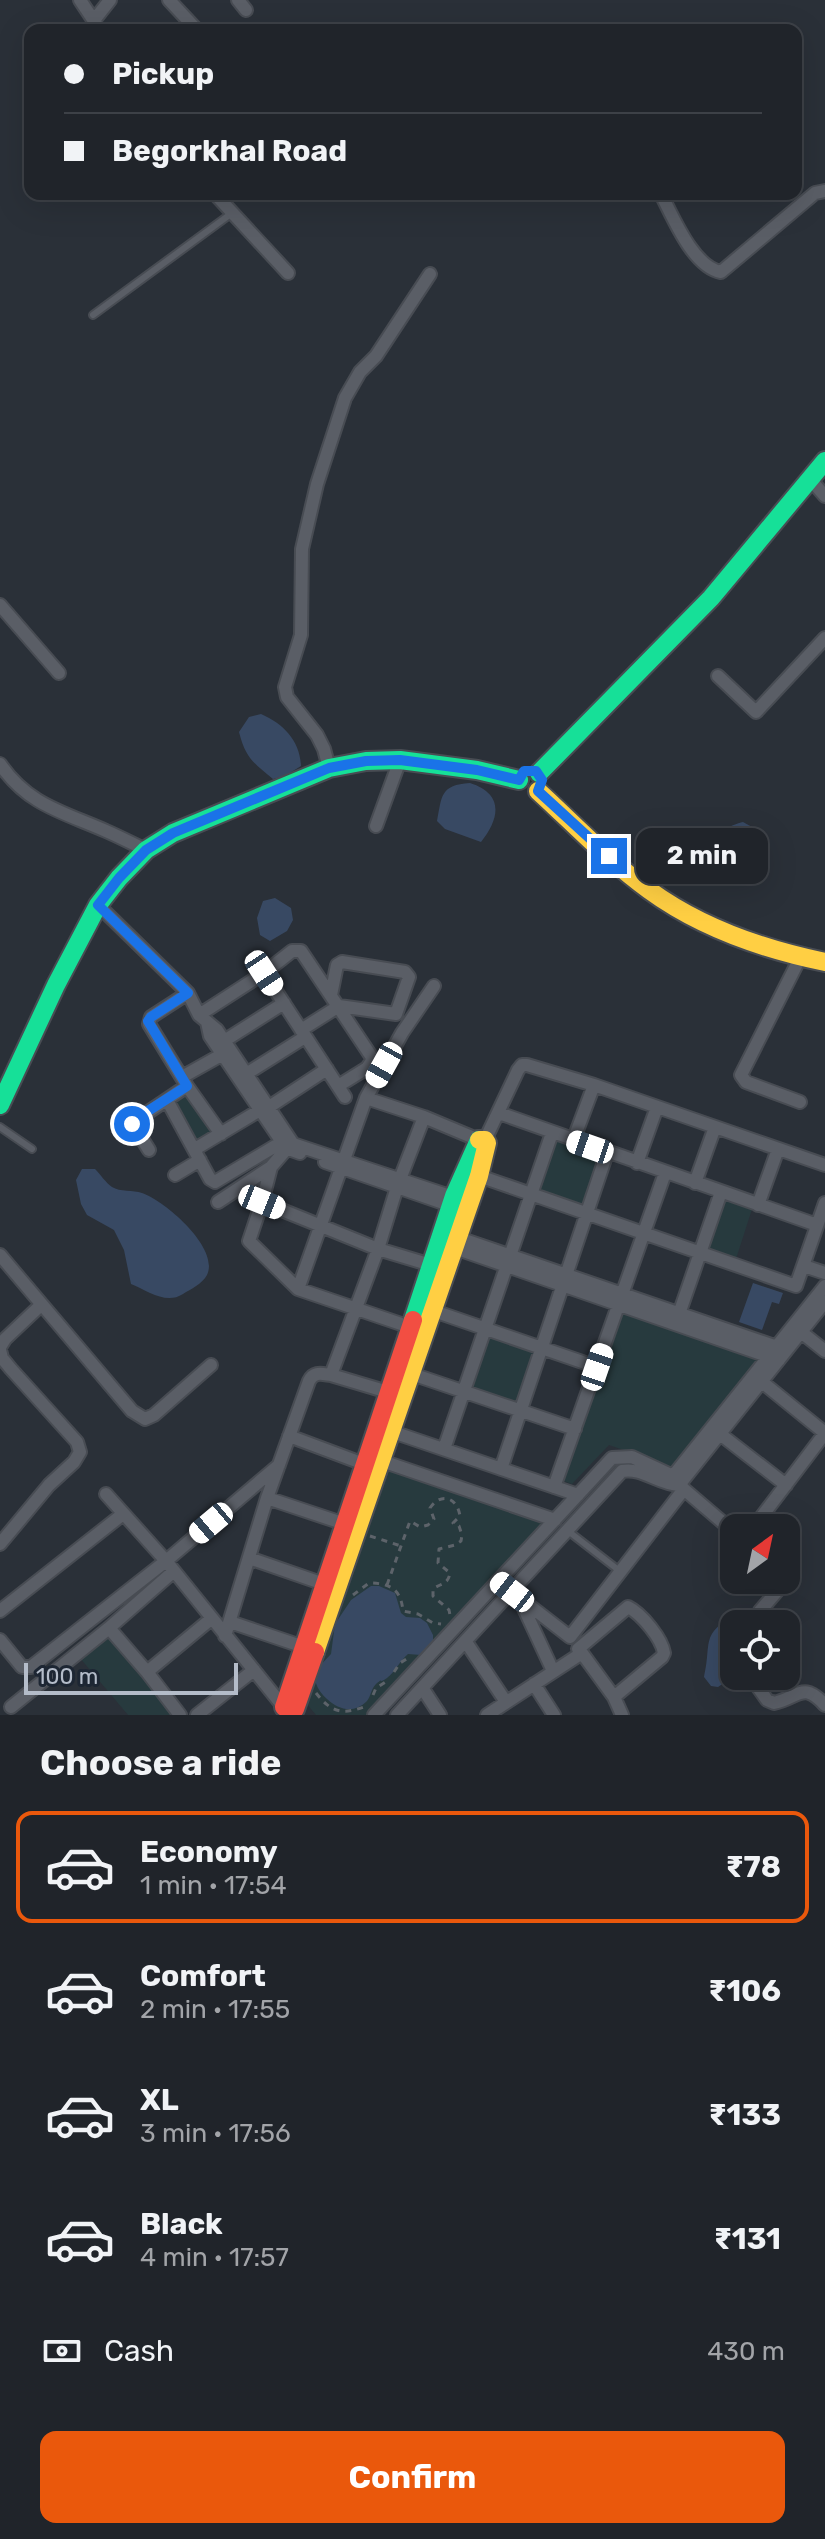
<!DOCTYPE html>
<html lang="en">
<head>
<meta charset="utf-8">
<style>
	:root { --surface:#20242a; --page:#2d3036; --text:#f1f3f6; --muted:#a2a4a8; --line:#3d4147; --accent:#ea580c }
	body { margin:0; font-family:Rubik,sans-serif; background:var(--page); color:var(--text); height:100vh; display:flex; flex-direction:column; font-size:30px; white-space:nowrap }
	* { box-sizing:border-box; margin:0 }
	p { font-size:26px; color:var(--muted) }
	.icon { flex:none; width:44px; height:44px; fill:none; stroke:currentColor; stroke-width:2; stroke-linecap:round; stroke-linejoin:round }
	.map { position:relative; height:1715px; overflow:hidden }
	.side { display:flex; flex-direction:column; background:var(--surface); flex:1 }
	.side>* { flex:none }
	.hud { position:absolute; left:24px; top:24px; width:778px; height:176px; border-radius:16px; box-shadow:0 8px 32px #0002,0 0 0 2px var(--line); display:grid; align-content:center; height:176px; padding:0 40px; background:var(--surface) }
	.needle { width:52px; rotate:33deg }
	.fabs { position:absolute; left:720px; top:1514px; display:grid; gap:16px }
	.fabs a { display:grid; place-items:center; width:80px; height:80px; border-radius:16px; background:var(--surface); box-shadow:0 8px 32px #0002,0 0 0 2px var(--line); font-size:40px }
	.scale { position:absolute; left:24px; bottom:20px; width:214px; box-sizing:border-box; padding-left:8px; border:4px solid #b4bcc9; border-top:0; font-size:22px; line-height:28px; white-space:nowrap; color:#b4bcc9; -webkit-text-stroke:6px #1d2633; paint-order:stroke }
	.end { position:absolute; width:36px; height:36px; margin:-18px; border:10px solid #1a73e8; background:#fff; box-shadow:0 0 0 4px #fff }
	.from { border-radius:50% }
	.bubble { position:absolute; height:56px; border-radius:16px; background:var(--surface); box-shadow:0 8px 32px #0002,0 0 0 2px var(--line); font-size:26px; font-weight:700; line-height:56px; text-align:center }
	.car { position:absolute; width:24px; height:48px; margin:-24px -12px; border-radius:10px; box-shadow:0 0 6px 2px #0007; background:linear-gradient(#fff 24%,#345 0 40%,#fff 0 76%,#345 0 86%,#fff 0) }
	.hud b { display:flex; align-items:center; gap:28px; height:76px; font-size:30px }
	.hud b+b { border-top:2px solid var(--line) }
	.hud i { width:20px; height:20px; background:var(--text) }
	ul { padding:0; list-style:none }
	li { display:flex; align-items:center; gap:24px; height:112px; margin:0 16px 12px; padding:0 24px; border:4px solid transparent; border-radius:16px }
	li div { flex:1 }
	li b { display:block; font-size:30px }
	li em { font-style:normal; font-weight:700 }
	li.current { border-color:var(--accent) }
	li>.icon { width:72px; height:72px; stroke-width:1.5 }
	h2 { padding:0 40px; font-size:36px; line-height:96px }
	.pay { display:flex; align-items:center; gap:20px; height:88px; padding:0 40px; font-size:30px }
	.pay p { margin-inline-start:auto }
	.action { display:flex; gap:16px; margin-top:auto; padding:16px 40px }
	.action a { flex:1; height:92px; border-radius:16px; background:var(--accent); color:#fff; font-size:32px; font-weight:700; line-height:92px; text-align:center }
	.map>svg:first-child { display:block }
</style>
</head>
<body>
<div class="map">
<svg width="825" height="1715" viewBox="0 0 825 1715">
	<rect width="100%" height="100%" fill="#2a3038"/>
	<path fill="#273a3e" d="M192,1086L223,1135L201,1149L170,1100Z
		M553,1137L604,1154L585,1211L534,1193Z
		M722,1195L753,1206L735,1262L703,1251Z
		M622,1310L762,1358L673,1467L609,1445L572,1484L564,1481Z
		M487,1333L538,1350L519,1407L468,1390Z
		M384,1467L546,1523L367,1715H316L306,1703Z
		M110,1634L178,1715H128L80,1658Z"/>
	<path fill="#384963" d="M261,714C284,724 300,741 301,766L285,776L273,779C253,762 246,759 239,732L249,717Z
		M470,783C504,794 500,818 481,842L445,829L437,821C442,796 440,785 470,783Z
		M743,822L752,827L720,878L714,875C712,868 706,857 707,850C709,836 732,824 743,822Z
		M275,898L291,908L293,920L287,931L270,941L260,935L257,918L263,901Z
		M82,1169H95C100,1174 106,1183 112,1187C120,1192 133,1190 142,1193C165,1201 220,1248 207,1275C202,1284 191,1289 183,1294C166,1305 148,1291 131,1284L124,1250L114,1230L87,1215L81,1204L76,1180Z
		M753,1283L783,1293L779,1304L772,1302L762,1330L739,1322Z
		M371,1586H379L395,1593L401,1613L406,1617L420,1618L427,1623L433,1635V1642L421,1655L408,1654C400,1661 394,1673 387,1678C377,1685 385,1676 376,1684C371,1689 371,1696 367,1701C354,1714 339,1710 327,1699C318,1691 315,1684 314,1672L331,1654L335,1624L351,1600Z
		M733,1616L747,1624H734V1676L718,1687L711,1686L704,1677C712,1644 700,1635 733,1616Z"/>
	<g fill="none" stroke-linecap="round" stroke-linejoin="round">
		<defs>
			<path id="lane" d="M27,172L30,170
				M93,315L232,213
				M0,1127L32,1149
				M568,1531L621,1572"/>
			<path id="street" d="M80,0L100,30
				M169,0L197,30
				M238,0L246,10
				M95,19L110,0
				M215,194L288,273
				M661,194C673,217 693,267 721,272L815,193L825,191
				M810,479L825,496
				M0,605L59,673
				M718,676L756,712L825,638
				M0,764C28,805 63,812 106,831C120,837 133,844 146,850
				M329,768L324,749L317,735L287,697L285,687L301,635L302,549L317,484L345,398L360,372L376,356L430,274
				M376,826L400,760
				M98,905L188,993L199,1015L217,1030L293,1144L459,1199
				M800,958L741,1075L746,1082L800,1102
				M264,973L345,1097
				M188,993L151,1017L149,1024L187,1086L221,1134
				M199,1015L264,973L292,951H301L371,1056L372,1061L367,1068L338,1086
				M207,1022L210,1036L286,1148L300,1153
				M301,1030L339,1006L396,1014L409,977L405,972L342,962L337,965L331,995
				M224,1041L284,1003
				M246,1074L305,1037
				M182,1077L223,1054
				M366,1098L424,1117
				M167,1100L210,1179L215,1182L282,1142
				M269,1107L327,1069
				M499,1113L817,1225
				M485,1140L518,1070L522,1065H527L594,1085L825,1165
				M573,1141L594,1085
				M290,1145L271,1167L262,1202L378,1249L431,1265
				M195,1149L260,1110
				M149,1150L132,1123L187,1086
				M325,1162L455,1207
				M637,1163L657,1107
				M175,1175L200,1160
				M479,1176L796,1286L825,1203
				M695,1183L715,1127
				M218,1202L271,1167
				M262,1202L249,1241L298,1289L410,1327
				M758,1205L778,1149
				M453,1236L786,1350
				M449,1246L779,1360
				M0,1255L132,1411L145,1419L154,1415L211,1365
				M804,1266L825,1273
				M298,1289L366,1098L402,1033L434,986
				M428,1309L597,1367
				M679,1314L721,1192
				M801,1332L825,1351
				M0,1347L5,1339L41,1305
				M0,1350L2,1358L11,1369L77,1442L80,1452L74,1462L49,1485L0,1544
				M406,1372L575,1429
				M388,1392L331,1375L378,1249L397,1187L424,1117L479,1140
				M387,1430L578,1495
				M720,1434L786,1485
				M289,1436L364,1464
				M444,1449L552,1133
				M376,1459L555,1520
				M501,1469L607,1153
				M673,1476L825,1286
				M679,1485L825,1302
				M554,1487L665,1173
				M106,1494L166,1561L286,1710
				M267,1498L345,1524
				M753,1528L825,1433L762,1382
				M249,1558L324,1584
				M174,1571L109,1628L147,1672L180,1715
				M508,1589L570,1637L684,1489
				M521,1602L553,1671
				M0,1611L123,1514
				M230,1622L304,1647
				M756,1624L760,1611L789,1577
				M225,1636L267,1498L309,1381C314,1371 322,1374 331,1375
				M0,1640L22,1667H31L166,1561L279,1465
				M466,1642L506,1702
				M578,1649L628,1607C642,1614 662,1639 664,1653L662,1657L614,1697
				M579,1649L614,1697L622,1715
				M147,1672L211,1619
				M750,1676L767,1700L774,1703C800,1697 803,1681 825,1705
				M534,1684L554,1715
				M423,1689L440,1715
				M11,1707L109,1628
				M197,1715L254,1670
				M374,1715L612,1458L632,1457L673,1476L679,1485L734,1532
				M397,1715L622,1471C642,1467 658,1484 679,1485
				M487,1715L582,1653"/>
			<path id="fast" d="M539,773L711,598L825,461
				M0,1105L56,985L98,905L119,878L146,850L173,833L329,768L366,761L400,760L477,770L519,780
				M413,1320L454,1196L479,1140"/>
			<path id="slow" d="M538,791C574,824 609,861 649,890C701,928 762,949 825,962
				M315,1652L479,1176L487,1143L485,1140H479"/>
			<path id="jam" d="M315,1652L295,1709L284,1707L413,1320"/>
		</defs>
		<use href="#lane" stroke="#484c53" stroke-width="10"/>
		<use href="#street" stroke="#484c53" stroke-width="16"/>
		<use href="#fast" stroke="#484c53" stroke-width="22"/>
		<use href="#slow" stroke="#484c53" stroke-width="22"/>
		<use href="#jam" stroke="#484c53" stroke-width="22"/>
		<path stroke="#5d636a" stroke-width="3" stroke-dasharray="6 6" stroke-linecap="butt" d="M370,1536L401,1546
			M387,1585L410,1521L420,1527L428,1525L434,1519L430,1508C441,1492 457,1497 460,1516L453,1523L459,1526L462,1535L461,1541L455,1545L439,1549L438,1563L450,1573C448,1585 441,1583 433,1589V1596L449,1610L450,1615
			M353,1595L369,1583C391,1583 401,1590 403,1611L418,1614L433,1623L441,1624
			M394,1672L400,1663L411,1656
			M316,1693C331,1712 341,1715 364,1707
			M373,1695L376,1688L387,1681"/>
		<use href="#lane" stroke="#5a5e66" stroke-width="6"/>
		<use href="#street" stroke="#5a5e66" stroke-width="12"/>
		<use href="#fast" stroke="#16e098" stroke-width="18"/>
		<use href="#slow" stroke="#ffcf43" stroke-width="18"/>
		<use href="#jam" stroke="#f24e42" stroke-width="18"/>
	</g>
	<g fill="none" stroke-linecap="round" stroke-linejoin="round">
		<path stroke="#1a73e8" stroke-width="10" d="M132,1124L134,1120L187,1086L148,1021L151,1017L188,993L98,905L119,878L146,850L173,833L329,768L366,761L400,760L477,770L519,780L524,771H536L542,780L538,791L609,856"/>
	</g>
</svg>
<div class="fabs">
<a><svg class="needle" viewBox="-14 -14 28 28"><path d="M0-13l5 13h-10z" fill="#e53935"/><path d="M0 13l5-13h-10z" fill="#a2a4a8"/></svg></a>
<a><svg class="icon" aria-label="locate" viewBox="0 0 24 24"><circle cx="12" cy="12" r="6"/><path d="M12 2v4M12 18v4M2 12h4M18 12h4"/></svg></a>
</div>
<div class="scale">100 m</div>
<i class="end from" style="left:132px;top:1124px"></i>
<i class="end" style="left:609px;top:856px"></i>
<div class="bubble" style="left:636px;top:828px;width:132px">2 min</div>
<i class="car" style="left:264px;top:973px;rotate:147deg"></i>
<i class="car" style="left:384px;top:1065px;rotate:209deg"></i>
<i class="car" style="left:590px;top:1147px;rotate:289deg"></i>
<i class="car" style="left:262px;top:1202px;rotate:112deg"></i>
<i class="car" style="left:597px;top:1367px;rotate:19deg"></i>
<i class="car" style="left:211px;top:1523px;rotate:230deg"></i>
<i class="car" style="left:512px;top:1592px;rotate:308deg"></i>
<div class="hud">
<b><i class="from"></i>Pickup</b>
<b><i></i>Begorkhal Road</b>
</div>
</div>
<section class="side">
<h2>Choose a ride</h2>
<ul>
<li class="current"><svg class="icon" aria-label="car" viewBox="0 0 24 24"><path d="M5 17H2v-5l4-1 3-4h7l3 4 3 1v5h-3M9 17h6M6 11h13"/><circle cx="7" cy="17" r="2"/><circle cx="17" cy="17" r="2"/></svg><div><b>Economy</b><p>1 min · 17:54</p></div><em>₹78</em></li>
<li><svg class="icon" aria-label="car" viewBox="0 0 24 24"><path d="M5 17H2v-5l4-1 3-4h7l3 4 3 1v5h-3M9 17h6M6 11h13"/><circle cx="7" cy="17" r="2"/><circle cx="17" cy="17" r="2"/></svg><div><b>Comfort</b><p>2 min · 17:55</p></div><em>₹106</em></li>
<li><svg class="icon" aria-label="car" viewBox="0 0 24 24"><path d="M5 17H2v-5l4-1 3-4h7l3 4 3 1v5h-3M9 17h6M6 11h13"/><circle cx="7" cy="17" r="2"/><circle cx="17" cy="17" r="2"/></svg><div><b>XL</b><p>3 min · 17:56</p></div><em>₹133</em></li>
<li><svg class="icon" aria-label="car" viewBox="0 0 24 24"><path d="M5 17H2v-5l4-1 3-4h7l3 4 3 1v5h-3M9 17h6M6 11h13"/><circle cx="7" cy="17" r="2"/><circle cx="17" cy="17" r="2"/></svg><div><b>Black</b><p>4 min · 17:57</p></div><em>₹131</em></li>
</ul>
<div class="pay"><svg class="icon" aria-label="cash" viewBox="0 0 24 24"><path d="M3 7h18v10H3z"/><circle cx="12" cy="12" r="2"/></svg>Cash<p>430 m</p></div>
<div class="action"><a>Confirm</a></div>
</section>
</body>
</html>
